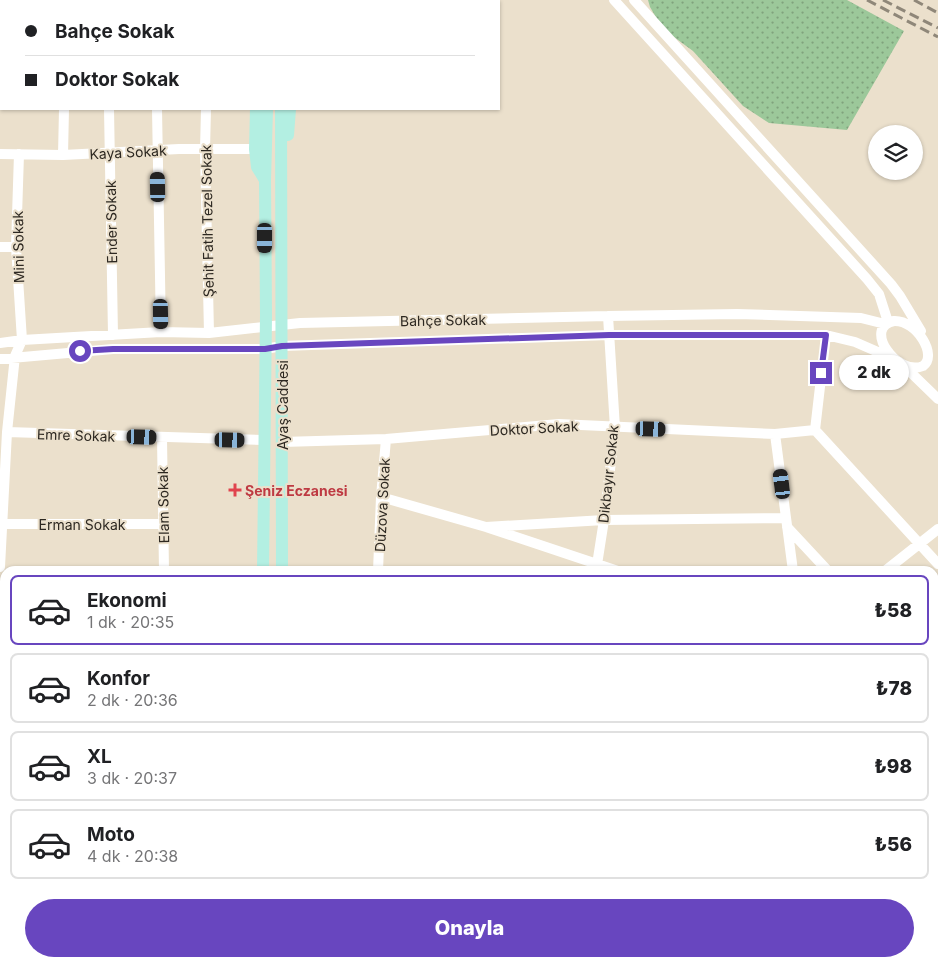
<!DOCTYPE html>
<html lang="tr">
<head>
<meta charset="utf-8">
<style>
	:root { --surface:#fff; --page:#f6f6f6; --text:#202124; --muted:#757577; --line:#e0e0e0; --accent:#6846bf }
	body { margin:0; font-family:Inter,sans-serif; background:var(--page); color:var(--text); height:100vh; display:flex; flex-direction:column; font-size:19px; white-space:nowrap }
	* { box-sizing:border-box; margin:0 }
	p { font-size:16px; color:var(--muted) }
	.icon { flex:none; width:28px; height:28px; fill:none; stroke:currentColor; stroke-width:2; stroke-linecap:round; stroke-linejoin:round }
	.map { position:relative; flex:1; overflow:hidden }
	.panel { position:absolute; left:0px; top:566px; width:939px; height:401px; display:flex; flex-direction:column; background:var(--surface); border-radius:15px 15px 0 0; box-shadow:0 1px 4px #0004 }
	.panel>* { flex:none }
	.hud { position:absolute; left:0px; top:0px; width:500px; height:110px; box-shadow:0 1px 4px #0004; display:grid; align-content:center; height:110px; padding:0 25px; background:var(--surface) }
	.tools { position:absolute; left:868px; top:125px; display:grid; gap:10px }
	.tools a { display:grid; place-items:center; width:55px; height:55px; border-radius:50%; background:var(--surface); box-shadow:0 1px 4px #0004; font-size:25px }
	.end { position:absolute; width:22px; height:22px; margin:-11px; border:6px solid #6846bf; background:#fff; box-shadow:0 0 0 2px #fff }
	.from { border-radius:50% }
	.bubble { position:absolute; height:35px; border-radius:18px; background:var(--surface); box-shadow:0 1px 4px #0004; font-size:16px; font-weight:800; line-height:35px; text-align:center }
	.car { position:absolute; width:15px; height:30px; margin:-15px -8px; border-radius:6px; box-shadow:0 0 4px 1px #0007; background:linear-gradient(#222 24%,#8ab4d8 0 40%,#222 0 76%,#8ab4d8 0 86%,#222 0) }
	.hud b { display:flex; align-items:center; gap:18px; height:48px; font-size:19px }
	.hud b+b { border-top:1px solid var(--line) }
	.hud i { width:12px; height:12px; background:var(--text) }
	ul { padding:9px 0 0; list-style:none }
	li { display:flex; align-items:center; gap:15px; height:70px; margin:0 10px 8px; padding:0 15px; border:2px solid var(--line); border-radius:8px }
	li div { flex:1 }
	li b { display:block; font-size:19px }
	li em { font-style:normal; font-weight:800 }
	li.selected { border-color:var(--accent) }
	li>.icon { width:45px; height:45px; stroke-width:1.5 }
	.button { display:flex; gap:10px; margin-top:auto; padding:10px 25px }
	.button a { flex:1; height:58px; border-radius:30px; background:var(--accent); color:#fff; font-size:20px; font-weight:800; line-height:58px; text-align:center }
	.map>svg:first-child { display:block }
</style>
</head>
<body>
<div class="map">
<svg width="938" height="967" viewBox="0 0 938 967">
	<defs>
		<pattern id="park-dots" width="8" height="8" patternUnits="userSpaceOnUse" patternTransform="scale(1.25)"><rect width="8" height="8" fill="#9cc89a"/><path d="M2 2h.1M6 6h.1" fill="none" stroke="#80a27d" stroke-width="1.8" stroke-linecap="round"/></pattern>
	</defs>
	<rect width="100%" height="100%" fill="#ebe0cc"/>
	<path fill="url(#park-dots)" d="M648,0H847L904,31L847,130L769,123L743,106L693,51L663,29L650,7Z"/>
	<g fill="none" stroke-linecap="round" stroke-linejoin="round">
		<path stroke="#fff" stroke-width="10" d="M65,0V1
			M614,0L867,279L879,294L888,322
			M634,0L891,284L900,296L921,331
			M223,1L242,0
			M0,28H1
			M109,109L113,335
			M157,109L161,332
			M206,109L205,150L209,333
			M0,154L63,155L179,149H255
			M63,155L64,109
			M0,247H16
			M894,321C917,320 938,356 923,366C897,377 862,327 894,321Z
			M0,343L22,340L161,332L209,333L300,323L608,316L737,314L861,318L885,324
			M0,359L113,349H265L282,346L609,335H826L855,342L894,359
			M904,366L938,399
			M815,430L826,335
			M7,432L264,440
			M775,434L793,571
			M162,438L164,571
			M282,442L386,439L559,424L775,434L815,430L938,564
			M381,497L486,527L618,571
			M0,524H163
			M486,527L604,520L786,518
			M787,527L828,571
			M0,567L7,432L15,356L22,340L16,247L19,154
			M378,571L381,497L386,439
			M596,571L604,520L615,428L608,316
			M885,571L938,529
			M0,628L5,629
			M0,645H5
			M934,687L938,692
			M934,707L938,706
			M0,750H5
			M934,805L938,818
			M0,881H5
			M934,883H938
			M0,943L5,950
			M15,962L20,967
			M816,962V967
			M141,967L217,962
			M382,967V962
			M542,967L543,962"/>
		<path stroke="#b3efe2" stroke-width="12" d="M267,1L268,0
			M280,1V0
			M291,1V0
			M304,1L305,0
			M256,109L255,149L257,167L265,180
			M281,109L282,571
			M288,135L290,109
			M263,571L266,315L265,180L267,109
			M282,962V967
			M262,967V962"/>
		<path stroke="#8f8779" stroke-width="3" stroke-dasharray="10 5" stroke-linecap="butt" d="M867,0L938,37
			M883,0L938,28
			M914,0L938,13"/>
	</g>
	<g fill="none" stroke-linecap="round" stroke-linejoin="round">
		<path stroke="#6846bf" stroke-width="6" d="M80,351L113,349H265L282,346L609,335H826L821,373"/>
	</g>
	<path fill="#e0444e" stroke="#ebe0cc" stroke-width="2" d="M232.5 482.5h5v5h5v5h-5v5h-5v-5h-5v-5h5z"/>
	<g text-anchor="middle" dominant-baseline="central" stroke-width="4" stroke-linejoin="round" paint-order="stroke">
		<g font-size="14" fill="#2d2821" stroke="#ebe0cc">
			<text transform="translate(128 152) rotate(-3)">Kaya Sokak</text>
			<text transform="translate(207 221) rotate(-91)">Şehit Fatih Tezel Sokak</text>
			<text transform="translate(111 222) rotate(-91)">Ender Sokak</text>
			<text transform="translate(18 247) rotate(-91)">Mini Sokak</text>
			<text transform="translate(443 320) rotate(-1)">Bahçe Sokak</text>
			<text transform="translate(282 405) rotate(-90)">Ayaş Caddesi</text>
			<text transform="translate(534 428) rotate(-3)">Doktor Sokak</text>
			<text transform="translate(76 435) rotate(2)">Emre Sokak</text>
			<text transform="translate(608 474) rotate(-84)">Dikbayır Sokak</text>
			<text transform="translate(163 505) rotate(-91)">Elam Sokak</text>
			<text transform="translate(382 505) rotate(-87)">Düzova Sokak</text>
			<text x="82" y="524">Erman Sokak</text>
		</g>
		<g font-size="14" font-weight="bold" fill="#be3a42" stroke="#ebe0cc" text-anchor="start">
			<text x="245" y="490">Şeniz Eczanesi</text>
		</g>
	</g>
</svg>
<div class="tools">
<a><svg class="icon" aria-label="layers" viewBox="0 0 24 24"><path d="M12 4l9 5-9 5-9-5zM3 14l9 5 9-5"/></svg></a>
</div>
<i class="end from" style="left:80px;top:351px"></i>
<i class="end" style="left:821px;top:373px"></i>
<div class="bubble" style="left:839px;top:355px;width:70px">2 dk</div>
<i class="car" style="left:158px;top:187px;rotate:359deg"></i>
<i class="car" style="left:265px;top:238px;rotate:180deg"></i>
<i class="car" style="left:161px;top:314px;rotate:179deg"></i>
<i class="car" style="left:651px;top:429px;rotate:92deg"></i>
<i class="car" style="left:142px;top:437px;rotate:92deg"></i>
<i class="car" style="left:230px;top:440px;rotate:91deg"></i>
<i class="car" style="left:782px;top:484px;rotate:353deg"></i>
<div class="hud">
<b><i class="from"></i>Bahçe Sokak</b>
<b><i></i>Doktor Sokak</b>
</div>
<section class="panel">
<ul>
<li class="selected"><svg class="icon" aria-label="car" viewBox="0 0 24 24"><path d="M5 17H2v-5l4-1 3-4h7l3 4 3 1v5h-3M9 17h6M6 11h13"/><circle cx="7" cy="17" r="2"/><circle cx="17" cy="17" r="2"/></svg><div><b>Ekonomi</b><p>1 dk · 20:35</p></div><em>₺58</em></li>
<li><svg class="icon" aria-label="car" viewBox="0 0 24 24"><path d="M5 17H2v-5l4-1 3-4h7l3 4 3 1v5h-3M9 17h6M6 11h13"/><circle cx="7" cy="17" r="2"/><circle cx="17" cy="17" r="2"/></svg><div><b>Konfor</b><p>2 dk · 20:36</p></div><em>₺78</em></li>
<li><svg class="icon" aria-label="car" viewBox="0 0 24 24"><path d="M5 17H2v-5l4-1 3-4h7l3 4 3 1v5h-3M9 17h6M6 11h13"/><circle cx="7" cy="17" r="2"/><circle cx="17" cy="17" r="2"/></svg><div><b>XL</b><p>3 dk · 20:37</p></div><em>₺98</em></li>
<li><svg class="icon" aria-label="car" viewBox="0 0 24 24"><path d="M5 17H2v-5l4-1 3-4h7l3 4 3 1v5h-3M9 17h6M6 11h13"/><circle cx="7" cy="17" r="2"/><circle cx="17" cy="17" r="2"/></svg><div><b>Moto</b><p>4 dk · 20:38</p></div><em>₺56</em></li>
</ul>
<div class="button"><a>Onayla</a></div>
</section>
</div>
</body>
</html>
